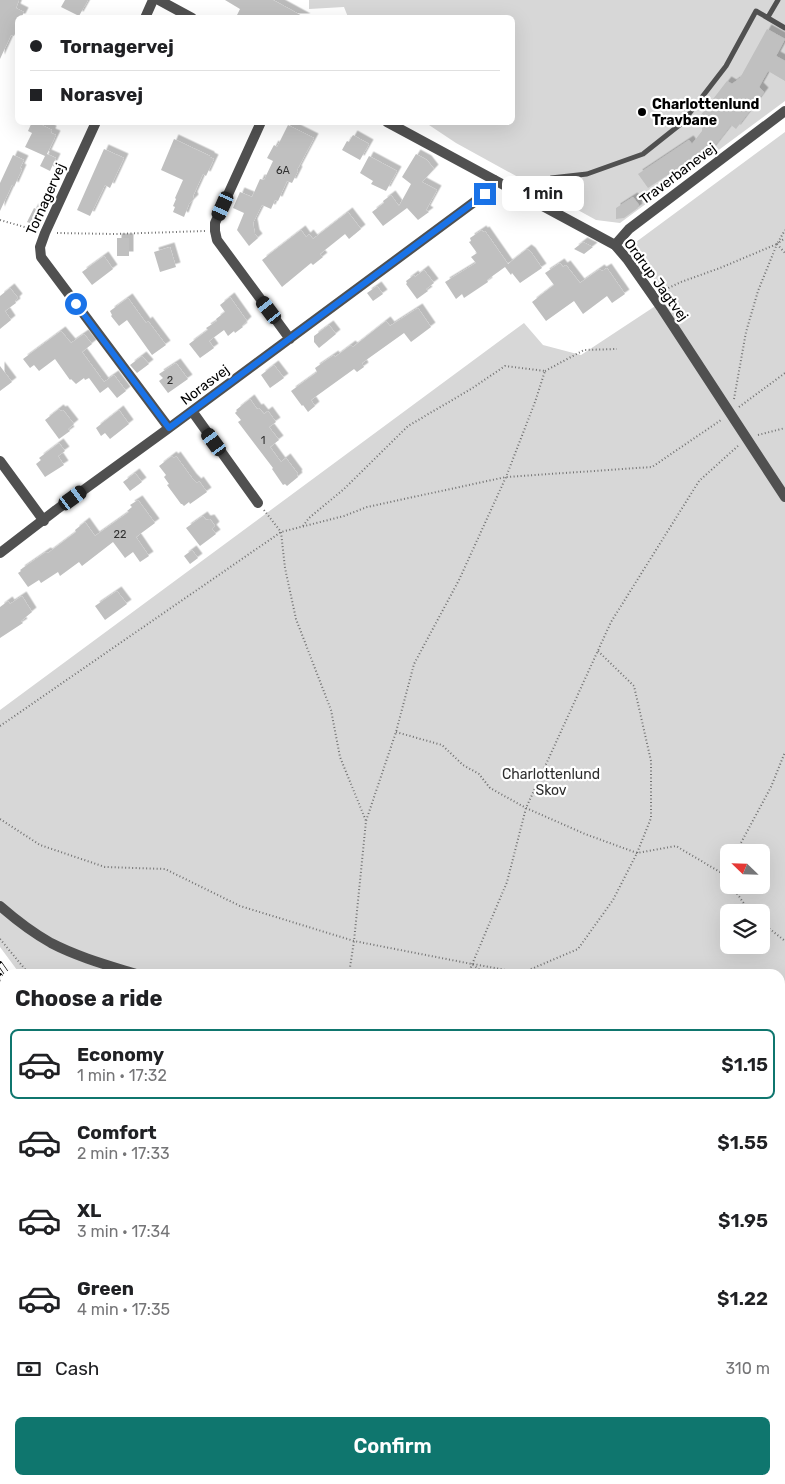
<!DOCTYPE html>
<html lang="en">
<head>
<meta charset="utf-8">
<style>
	:root { --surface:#fff; --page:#f2f2f2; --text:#202124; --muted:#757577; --line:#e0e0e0; --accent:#0f766e }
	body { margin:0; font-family:Rubik,sans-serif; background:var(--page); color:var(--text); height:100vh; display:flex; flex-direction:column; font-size:19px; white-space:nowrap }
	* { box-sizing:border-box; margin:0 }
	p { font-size:16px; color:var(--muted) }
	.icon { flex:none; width:28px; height:28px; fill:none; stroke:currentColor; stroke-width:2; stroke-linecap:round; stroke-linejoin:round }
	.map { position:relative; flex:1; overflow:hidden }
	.drawer { position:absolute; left:0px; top:969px; width:785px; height:516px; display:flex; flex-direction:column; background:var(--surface); border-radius:15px 15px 0 0; box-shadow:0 5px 20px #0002 }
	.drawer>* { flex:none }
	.hud { position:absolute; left:15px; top:15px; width:500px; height:110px; border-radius:8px; box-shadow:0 5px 20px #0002; display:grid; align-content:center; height:110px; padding:0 15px; background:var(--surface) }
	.needle { width:32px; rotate:293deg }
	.fabs { position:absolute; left:720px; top:844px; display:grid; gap:10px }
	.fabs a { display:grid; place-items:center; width:50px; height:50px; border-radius:8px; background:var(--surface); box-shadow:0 5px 20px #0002; font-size:25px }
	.end { position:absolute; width:22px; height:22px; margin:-11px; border:6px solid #1a73e8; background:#fff; box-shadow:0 0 0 2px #fff }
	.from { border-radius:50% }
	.bubble { position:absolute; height:35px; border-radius:8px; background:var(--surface); box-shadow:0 5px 20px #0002; font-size:16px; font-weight:600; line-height:35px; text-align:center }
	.car { position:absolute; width:15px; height:30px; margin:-15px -8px; border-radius:6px; box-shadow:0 0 4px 1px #0007; background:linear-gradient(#222 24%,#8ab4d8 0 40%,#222 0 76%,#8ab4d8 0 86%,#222 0) }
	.hud b { display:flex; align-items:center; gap:18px; height:48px; font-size:19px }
	.hud b+b { border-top:1px solid var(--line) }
	.hud i { width:12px; height:12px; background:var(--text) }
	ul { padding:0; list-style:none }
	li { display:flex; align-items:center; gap:15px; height:70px; margin:0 10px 8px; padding:0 5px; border:2px solid transparent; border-radius:8px }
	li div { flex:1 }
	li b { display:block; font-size:19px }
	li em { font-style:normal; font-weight:600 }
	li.active { border-color:var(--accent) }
	li>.icon { width:45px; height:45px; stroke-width:1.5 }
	h2 { padding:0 15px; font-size:22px; line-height:60px }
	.pay { display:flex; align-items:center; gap:12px; height:55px; padding:0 15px; font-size:19px }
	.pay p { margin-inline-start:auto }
	.action { display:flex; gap:10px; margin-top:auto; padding:10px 15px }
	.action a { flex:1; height:58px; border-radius:8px; background:var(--accent); color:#fff; font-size:20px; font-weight:600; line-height:58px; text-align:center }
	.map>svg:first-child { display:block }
</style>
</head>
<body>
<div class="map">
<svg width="785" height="1484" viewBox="0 0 785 1484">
	<defs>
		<filter id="shadow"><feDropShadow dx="4.5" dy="-4.5" stdDeviation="0" flood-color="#0004"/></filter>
	</defs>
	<rect width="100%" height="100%" fill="#fff"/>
	<path fill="#d7d7d7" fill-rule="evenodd" d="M309,0H785V101L620,223L596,220L456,143L426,123L512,122V18L348,17L344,7L309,9Z
		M785,132V1479L780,1472V974H20L0,947V710L524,323L543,345L581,355L666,299L639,256L636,242ZM729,852H761V885H729ZM729,912H761V945H729Z
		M399,1480H452L447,1484H403Z
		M529,1480H729L724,1484H531Z"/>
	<path fill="#c0c0c0" filter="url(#shadow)" d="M0,0H19L16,8L24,12L21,18H18V28L14,36L11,35L0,59Z
		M65,0H88L79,16L61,7Z
		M225,0H273L306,18H242L237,15L240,9Z
		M767,29L785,39L776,56L785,61V81L768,71L759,87L764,92L736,129L731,125L709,153L706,150L700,158L698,155L648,188L638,174L689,140L692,144L702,131L703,118L700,116L727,81L732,84L740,78Z
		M32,122H36L52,130L51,133L56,135L47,154L56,158L50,171L40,166L45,156L25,147L32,133L28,131Z
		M288,125L314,138L297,170L298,171L292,183L287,181L278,201L275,200L271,209L262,205L253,223L255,234L258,238L249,246L237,230L244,213L233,208L240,192L252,197L260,179L264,180L273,161L267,158L274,145L277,147Z
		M353,135L369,144L360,160L342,150L347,141L349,142Z
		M174,139L210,156V157L214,159L206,176L203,174L193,196L194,199L189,204L184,217L173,212L175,207L173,206L176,199L175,198L183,180L161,170Z
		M104,149L124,158L110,188L105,185L90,216L77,210Z
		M416,154L427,160L434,169L422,182L437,190L426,210L429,212L418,220L407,208L383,226L372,212L384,203L383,201L391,195L399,206L411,184L402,177Z
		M13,155L24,160L20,168L22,169L14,187L12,185L0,211V183Z
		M369,156L397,171L386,191L371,184L373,181L360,173Z
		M633,197L639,205L637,206L638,208L624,218L616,219V208Z
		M34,208L41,212L36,226L27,222Z
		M348,212L361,229L349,239L345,234L320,254L323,257L313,265L311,263L282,287L262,260L301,230L306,237L309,234L313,239Z
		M482,230L483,232L485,231L508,264L527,249L531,252L542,268L520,283L512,273L511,275L505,267L487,280L488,282L464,298L462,294L456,299L445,282L476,263L471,257L477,253L469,242L471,241L470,238Z
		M117,238H129V256H117Z
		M583,242L593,247L584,254L574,249Z
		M170,247L176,267L160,272L154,252Z
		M104,256L113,269L92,285L82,272Z
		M560,263L563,267L566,265L580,283L600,269L602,271L607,268L625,294L612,303L607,296L583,314L574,301L546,321L532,302L554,285L545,273Z
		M424,270L434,283L426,289L428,291L417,299L406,284L407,283L406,281L414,275L415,277Z
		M377,286L383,294L373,301L367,293Z
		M10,288L18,298L15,301L16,303L5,311L11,320L0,329V296Z
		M230,297L247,321L242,326L243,327L235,333L234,331L228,336L224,330L209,341L214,348L200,358L189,344L208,330L206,328L217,321L216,319L225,312L220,305Z
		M128,298L146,323L148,321L166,345L152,355L127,320L119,326L111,316L112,315L110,311Z
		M418,308L431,327L411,342L404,333L362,363L364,367L357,372L354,369L311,400L315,406L308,412L303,405L302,406L291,391L316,373L317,372L315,368L334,355L335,357L351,345L353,347L386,321L390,326Z
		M329,325L336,334L319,348L314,342V336Z
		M61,331L71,343L84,334L92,344L82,352L104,382L114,375L126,391L117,398L108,387L100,393L89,378L85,380L84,378L76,384L71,379L70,380L55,359L39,371L34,365L30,368L23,359Z
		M142,356L149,364L137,373L130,365Z
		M176,363L188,379L168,393L159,381L163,378L159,374Z
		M274,365L284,378L270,388L261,375Z
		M0,366L12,382L0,391Z
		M250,399L257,409L259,408L264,414L268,411L276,422L269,427L279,440L270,447L281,462L286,458L298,474L297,475L298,477L287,486L285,484L283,485L272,469L273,468L238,422L241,420L235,413L237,411L236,410Z
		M59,409L61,411L63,410L74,424L68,429L70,431L59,439L45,420Z
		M119,410L129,424L110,439L105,433L101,436L96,428Z
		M59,443L65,451L58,456L64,465L45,477L36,464L41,460L39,458Z
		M172,456L174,458L176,456L192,478L197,483L199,481L207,492L190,504L189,502L184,506L182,504H181L167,485L169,484L164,477L166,475L159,466Z
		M135,473L142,482L130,491L123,482Z
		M138,500L155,523L136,537L149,556L140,562L133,552L125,558L113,542L82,566L79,562L60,576L58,572L41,583L39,580L28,587L18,573L21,571L20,570L46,552L48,553L76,532L75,530L85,522L95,536L129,512L127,511L132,507L130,505Z
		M203,516L206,520L210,519L215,526L212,529L216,534L200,546L186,528Z
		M192,550L198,558L190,564L184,556Z
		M117,591L127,604L105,620L95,606Z
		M22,596L32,612L21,621L23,623L0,638V607L8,601L10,604Z"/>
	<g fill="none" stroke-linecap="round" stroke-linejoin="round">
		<path stroke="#727272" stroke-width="2" stroke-dasharray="1 2.5" stroke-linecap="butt" d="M0,220L35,230
			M57,233L114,234L205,231
			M777,244L785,253
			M662,291L681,282L720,268L777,244L785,230
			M545,371L584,350L617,349
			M734,399L746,332L758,291L777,244L785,238
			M739,407L785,373
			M758,435L785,428
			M264,510L281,532L285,568L296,619L331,710L340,757L366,821
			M303,526L309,518L344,489L408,426L471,389L505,366L545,371L535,402L506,477L459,580L414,664L396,732L366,821L354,941L349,974
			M0,726L281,532L344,516L367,507L506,477L652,467L721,420
			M396,732L442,745L463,765L479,774L490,788L526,808L585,834L637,853L676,846L725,875L729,881
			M0,819L40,845L105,867L165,869L240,906L354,941L472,964L485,974
			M736,852L771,787L785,752
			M726,875L729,868
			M731,885L750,912
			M761,922L785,941
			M0,939L29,974
			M473,964L522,973L578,949L613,900L637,853L651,818V761L634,686L598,651
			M468,974L507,882L526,808L611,622L699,481L739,445
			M780,1034L785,1029
			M780,1102L785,1098
			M0,1224L5,1226
			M0,1257L5,1253
			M780,1277L785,1276
			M780,1369H785
			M780,1393L785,1390"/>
		<path stroke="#505050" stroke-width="5" d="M768,17L778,0
			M551,178L587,174L643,154L682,123L726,66L756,11L785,28
			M0,1422L5,1414
			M62,1484L65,1480"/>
		<path stroke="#505050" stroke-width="10" d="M145,18L153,0
			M96,122L45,233L40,247L41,257L169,428
			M261,122L215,223V231L217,240L290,339
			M615,245L629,229L785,111
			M192,411L258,503
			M0,461L44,521
			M0,553L56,510L169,428L485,194L494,180
			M0,1143L5,1145
			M313,1480L315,1484
			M477,1480L480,1484
			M518,1480L521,1484"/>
		<path stroke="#505050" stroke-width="10" d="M159,0L192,18
			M387,122L615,245L627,259L662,309L785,497
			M0,906C16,920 33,933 51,943C78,957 107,965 136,974
			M780,1071L785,1067
			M0,1348L5,1351
			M763,1480L766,1484
			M197,1484L202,1480"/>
		<path stroke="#000" stroke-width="1" d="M0,991L5,998
			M0,1004L5,1011
			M338,1480L341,1484
			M347,1480L350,1484"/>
		<defs>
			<path id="rail" d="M0,964L7,974
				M0,976L5,983
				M378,1480L381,1484"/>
		</defs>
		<use href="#rail" stroke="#000" stroke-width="5.5"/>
		<use href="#rail" stroke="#fff" stroke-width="4" stroke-dasharray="11" stroke-linecap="butt"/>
	</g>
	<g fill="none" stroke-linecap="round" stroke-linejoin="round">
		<path stroke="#1a73e8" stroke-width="6" d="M76,304L169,428L485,194"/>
	</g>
	<circle fill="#000" stroke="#fff" stroke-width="2" cx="642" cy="112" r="5"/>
	<g text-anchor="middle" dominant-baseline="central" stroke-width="4.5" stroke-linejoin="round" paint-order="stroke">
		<g font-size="11" fill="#303030">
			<text x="283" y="170">6A</text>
			<text x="170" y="380">2</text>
			<text x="263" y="440">1</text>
			<text x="120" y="534">22</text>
		</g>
		<g font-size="14" font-weight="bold" fill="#000" stroke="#fff" text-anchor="start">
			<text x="652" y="104">Charlottenlund<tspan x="652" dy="16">Travbane</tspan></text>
		</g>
		<g font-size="14" fill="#000" stroke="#fff">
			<text transform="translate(678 174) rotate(-37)">Traverbanevej</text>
			<text transform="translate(46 199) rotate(-66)">Tornagervej</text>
			<text transform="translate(656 280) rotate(54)">Ordrup Jagtvej</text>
			<text transform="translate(205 385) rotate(-37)">Norasvej</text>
		</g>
		<g font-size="14" fill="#2e2e2e" stroke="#fff">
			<text x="551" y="774">Charlottenlund<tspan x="551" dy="16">Skov</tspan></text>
		</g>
	</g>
</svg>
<div class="fabs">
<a><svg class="needle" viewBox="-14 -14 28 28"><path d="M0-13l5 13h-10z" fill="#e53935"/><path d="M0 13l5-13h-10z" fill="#757577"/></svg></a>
<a><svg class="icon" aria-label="layers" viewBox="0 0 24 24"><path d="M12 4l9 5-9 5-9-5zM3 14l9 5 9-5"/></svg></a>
</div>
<i class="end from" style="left:76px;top:304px"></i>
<i class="end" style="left:485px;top:194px"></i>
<div class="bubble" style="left:502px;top:176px;width:82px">1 min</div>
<i class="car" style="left:223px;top:206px;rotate:204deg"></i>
<i class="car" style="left:269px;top:310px;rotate:323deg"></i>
<i class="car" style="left:214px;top:442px;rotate:324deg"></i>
<i class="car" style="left:73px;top:498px;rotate:54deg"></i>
<div class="hud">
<b><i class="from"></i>Tornagervej</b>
<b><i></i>Norasvej</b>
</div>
<section class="drawer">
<h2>Choose a ride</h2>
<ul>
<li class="active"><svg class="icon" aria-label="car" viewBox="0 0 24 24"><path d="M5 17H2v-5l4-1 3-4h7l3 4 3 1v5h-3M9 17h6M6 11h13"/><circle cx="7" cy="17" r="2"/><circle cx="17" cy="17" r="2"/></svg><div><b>Economy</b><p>1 min · 17:32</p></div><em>$1.15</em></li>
<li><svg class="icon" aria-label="car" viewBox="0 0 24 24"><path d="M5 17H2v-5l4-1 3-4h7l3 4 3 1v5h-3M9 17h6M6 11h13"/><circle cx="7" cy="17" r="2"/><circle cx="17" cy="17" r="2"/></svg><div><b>Comfort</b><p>2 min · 17:33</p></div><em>$1.55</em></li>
<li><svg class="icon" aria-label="car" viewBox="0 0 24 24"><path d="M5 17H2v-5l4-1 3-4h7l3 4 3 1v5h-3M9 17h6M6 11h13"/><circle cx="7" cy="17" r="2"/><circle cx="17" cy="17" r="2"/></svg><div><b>XL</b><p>3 min · 17:34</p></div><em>$1.95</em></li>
<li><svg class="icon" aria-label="car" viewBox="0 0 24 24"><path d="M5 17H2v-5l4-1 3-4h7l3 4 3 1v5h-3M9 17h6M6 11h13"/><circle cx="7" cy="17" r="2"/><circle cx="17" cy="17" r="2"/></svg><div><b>Green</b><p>4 min · 17:35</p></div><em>$1.22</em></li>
</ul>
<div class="pay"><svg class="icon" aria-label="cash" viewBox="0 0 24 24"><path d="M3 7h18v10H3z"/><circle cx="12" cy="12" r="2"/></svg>Cash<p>310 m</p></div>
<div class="action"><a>Confirm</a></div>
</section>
</div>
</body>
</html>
